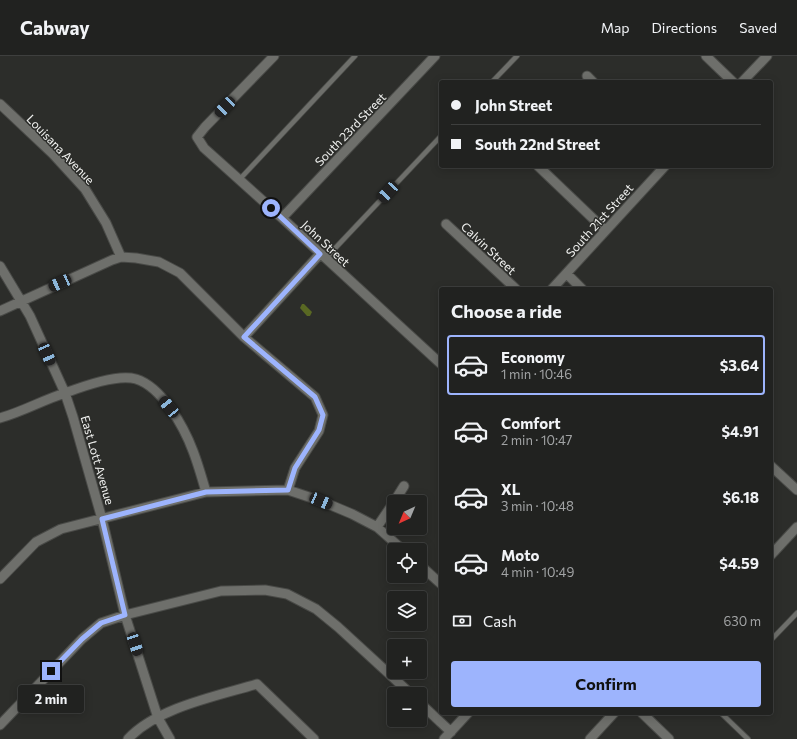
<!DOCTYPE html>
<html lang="en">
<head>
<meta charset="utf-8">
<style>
	:root { --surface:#212220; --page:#2d2f2d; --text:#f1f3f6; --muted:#a2a4a5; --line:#3e3f3e; --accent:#9db4fd }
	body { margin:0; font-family:Commissioner,sans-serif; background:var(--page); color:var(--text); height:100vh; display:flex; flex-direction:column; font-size:15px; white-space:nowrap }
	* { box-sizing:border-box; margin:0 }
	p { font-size:13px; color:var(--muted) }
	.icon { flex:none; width:22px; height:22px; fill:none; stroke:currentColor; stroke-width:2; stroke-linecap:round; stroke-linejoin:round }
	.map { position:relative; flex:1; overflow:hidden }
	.details { position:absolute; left:439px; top:231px; width:334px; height:428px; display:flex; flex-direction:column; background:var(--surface); border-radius:4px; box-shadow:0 2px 10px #0003,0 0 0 1px var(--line) }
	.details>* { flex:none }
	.banner { position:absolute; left:439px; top:24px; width:334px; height:88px; border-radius:4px; box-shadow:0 2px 10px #0003,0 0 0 1px var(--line); display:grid; align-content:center; height:88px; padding:0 12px; background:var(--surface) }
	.needle { width:26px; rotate:224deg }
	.tools { position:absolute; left:387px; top:439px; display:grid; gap:8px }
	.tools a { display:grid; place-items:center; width:40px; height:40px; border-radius:4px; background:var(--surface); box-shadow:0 2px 10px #0003,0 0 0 1px var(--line); font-size:20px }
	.end { position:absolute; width:18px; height:18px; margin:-9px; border:5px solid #9db4fd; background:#111; box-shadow:0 0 0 2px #111 }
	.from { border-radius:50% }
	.bubble { position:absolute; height:28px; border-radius:4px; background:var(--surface); box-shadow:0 2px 10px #0003,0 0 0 1px var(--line); font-size:13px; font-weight:700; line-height:28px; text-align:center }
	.car { position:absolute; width:12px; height:24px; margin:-12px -6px; border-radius:5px; box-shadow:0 0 3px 1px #0007; background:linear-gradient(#222 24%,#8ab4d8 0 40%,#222 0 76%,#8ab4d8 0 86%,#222 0) }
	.banner b { display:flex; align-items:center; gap:14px; height:38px; font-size:15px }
	.banner b+b { border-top:1px solid var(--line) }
	.banner i { width:10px; height:10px; background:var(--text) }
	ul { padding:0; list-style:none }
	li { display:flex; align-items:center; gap:12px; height:60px; margin:0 8px 6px; padding:0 4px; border:2px solid transparent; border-radius:4px }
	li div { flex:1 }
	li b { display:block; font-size:15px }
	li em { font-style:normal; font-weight:700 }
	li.on { border-color:var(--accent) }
	li>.icon { width:36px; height:36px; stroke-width:1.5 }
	h2 { padding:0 12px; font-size:18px; line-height:48px }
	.pay { display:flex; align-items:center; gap:10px; height:44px; padding:0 12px; font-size:15px }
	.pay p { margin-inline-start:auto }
	.action { display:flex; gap:8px; margin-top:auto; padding:8px 12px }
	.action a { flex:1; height:46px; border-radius:4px; background:var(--accent); color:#111; font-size:16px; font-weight:700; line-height:46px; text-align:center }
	header { display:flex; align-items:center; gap:24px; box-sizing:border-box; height:56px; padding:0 20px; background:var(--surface); border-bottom:1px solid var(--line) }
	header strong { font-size:19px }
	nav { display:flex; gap:22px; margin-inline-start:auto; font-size:14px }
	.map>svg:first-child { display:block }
</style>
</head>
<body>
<header>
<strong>Cabway</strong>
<nav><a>Map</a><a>Directions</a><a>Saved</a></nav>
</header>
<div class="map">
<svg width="797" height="683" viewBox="0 0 797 683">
	<rect width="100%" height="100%" fill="#2c2d2a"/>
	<path fill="#596823" d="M302,248H304L312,256L310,260H307L300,252Z"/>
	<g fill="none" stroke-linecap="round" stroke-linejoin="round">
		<defs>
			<path id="service" d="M492,26L517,0
				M239,124L355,0
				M325,203L441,80
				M771,584L797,557
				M721,657L748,683"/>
			<path id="minor" d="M274,0L205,71L197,81L204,92L282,162L441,308
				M706,0L733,26
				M587,20L593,26
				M742,26L767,0
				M0,48L53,98L85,133L106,167L121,201
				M538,110L605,174
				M282,162L435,0
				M446,168L516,233
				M0,210L30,260L65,337L73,361L102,463L125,559L158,662L170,683
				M567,218L582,233
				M552,233L665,110
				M0,255L112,204L121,201L136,202L159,206L180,217L244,281L315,341L323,359L319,375L295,412L288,434
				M244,281L320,198
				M0,362C22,356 43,344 65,337C84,330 117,318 136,323C162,331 184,371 193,395C198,408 202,422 206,436
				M771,410L797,434
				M394,446L404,430
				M377,471L394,446
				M771,499L797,471
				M420,509L441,528
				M0,523L36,486L61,473L206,436L288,434L321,445L352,458L377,471L403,494
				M420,647L451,676
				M642,657L669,683
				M0,669L82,583L101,567L125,559L221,535L265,534L287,538L316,553L338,571L411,638
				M128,683C156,652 217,640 257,628L314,683
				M444,683L468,657
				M590,683L614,657"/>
		</defs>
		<use href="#service" stroke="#494a47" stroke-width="6"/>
		<use href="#minor" stroke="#494a47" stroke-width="11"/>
		<use href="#service" stroke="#6e6f6b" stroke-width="4.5"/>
		<use href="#minor" stroke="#6e6f6b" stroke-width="9"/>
	</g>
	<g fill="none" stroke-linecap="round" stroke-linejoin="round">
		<path stroke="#9db4fd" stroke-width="5" d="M51,615L82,583L101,567L125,559L102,463L206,436L288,434L295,412L319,374L323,359L315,341L244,281L320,198L271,152"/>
	</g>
	<g text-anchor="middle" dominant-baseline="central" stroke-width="3" stroke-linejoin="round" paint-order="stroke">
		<g font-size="12" fill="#f1f2f0" stroke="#2c2d2a">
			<text transform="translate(350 73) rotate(-46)">South 23rd Street</text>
			<text transform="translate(61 93) rotate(46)">Louisana Avenue</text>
			<text transform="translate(599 164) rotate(-48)">South 21st Street</text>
			<text transform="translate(326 187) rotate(43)">John Street</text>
			<text transform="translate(489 192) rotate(43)">Calvin Street</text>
			<text transform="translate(98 404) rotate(74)">East Lott Avenue</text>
		</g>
	</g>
</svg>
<div class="tools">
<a><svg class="needle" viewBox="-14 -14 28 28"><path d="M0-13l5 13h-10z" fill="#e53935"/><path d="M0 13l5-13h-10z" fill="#a2a4a5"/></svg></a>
<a><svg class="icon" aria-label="locate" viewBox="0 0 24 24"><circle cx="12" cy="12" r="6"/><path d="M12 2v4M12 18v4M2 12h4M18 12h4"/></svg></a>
<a><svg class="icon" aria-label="layers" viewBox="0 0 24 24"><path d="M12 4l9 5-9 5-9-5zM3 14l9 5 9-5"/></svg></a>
<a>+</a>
<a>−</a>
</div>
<i class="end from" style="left:271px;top:152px"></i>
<i class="end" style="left:51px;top:615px"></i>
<div class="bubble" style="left:18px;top:629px;width:66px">2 min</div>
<i class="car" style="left:225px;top:51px;rotate:224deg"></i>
<i class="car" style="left:388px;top:136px;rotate:223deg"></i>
<i class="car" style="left:60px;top:227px;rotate:246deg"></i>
<i class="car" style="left:47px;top:298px;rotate:156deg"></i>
<i class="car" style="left:169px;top:351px;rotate:321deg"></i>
<i class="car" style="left:321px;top:445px;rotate:113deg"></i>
<i class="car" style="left:135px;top:588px;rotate:162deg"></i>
<div class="banner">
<b><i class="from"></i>John Street</b>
<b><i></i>South 22nd Street</b>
</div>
<section class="details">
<h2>Choose a ride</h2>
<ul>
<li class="on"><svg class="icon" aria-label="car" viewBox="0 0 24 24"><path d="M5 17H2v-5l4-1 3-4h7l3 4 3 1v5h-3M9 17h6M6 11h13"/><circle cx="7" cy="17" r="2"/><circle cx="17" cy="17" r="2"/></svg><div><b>Economy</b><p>1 min · 10:46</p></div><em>$3.64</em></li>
<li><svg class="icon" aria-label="car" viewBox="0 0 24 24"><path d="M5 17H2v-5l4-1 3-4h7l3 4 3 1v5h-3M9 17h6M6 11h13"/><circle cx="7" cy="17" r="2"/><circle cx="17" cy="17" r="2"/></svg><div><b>Comfort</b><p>2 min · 10:47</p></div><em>$4.91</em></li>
<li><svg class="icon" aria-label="car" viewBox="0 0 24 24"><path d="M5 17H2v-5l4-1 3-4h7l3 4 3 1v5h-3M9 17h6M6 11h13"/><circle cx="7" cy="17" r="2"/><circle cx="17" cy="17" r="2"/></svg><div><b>XL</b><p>3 min · 10:48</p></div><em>$6.18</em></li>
<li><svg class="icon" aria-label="car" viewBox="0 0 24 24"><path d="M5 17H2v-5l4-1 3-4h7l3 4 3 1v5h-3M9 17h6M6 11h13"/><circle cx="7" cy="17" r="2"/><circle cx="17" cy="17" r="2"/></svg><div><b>Moto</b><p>4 min · 10:49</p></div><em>$4.59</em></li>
</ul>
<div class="pay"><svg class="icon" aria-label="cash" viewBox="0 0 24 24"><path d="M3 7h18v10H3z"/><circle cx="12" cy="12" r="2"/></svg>Cash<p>630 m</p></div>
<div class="action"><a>Confirm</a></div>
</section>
</div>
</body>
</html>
